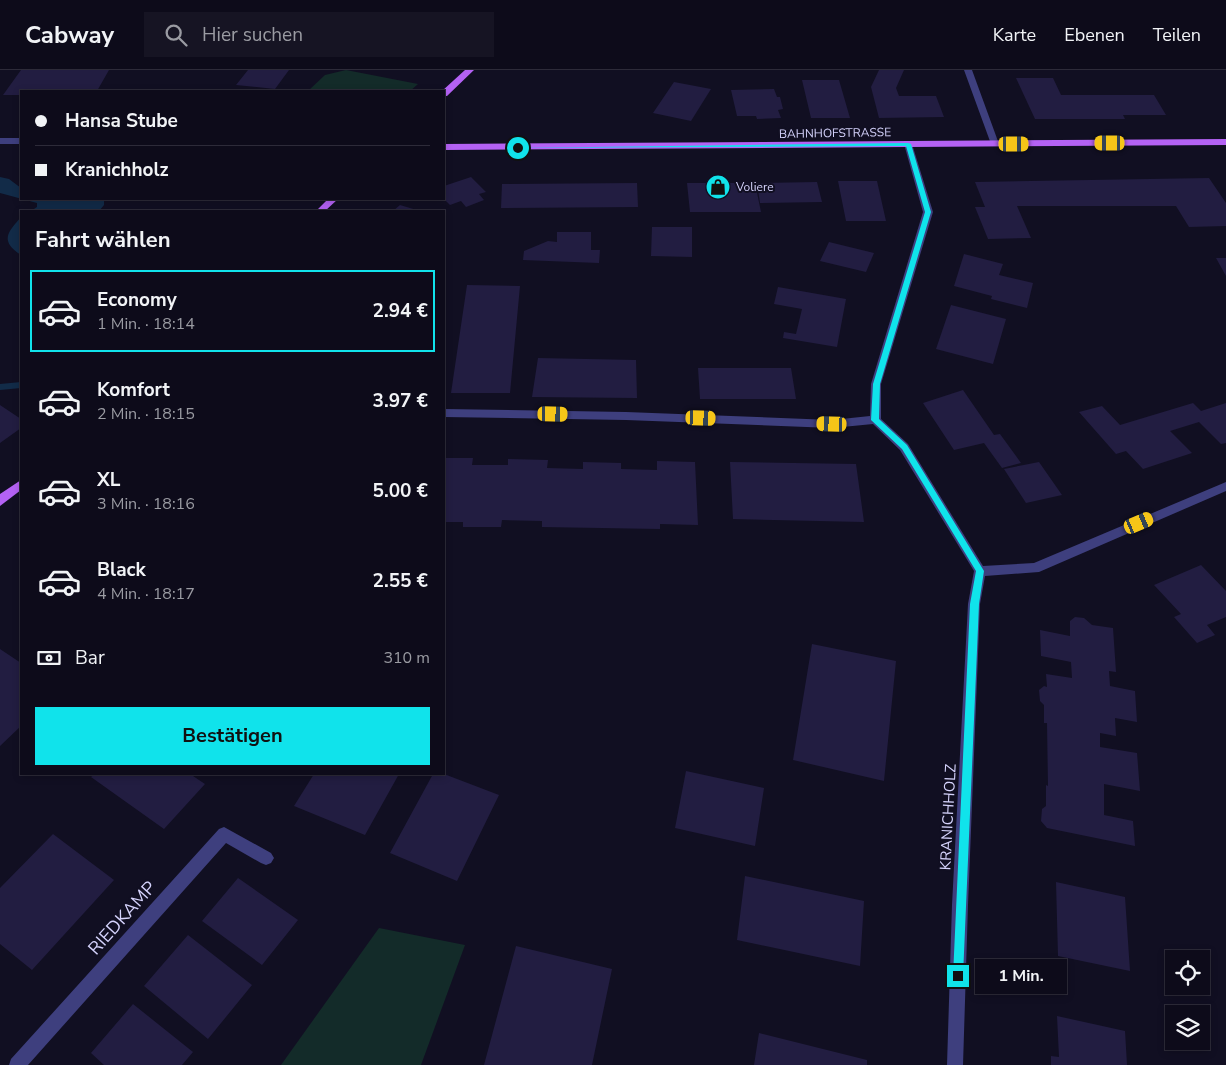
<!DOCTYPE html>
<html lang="de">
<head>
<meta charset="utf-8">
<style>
	:root { --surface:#0d0b1a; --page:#161423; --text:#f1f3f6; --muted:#9a9ba2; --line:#2d2b39; --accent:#10e3eb }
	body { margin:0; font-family:"Nunito Sans",sans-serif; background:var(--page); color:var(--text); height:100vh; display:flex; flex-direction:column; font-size:19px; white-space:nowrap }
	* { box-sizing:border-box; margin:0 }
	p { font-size:16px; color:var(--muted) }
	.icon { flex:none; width:28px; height:28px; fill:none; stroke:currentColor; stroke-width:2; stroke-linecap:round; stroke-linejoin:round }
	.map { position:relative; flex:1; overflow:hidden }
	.details { position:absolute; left:20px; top:140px; width:425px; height:565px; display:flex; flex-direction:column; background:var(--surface); border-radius:0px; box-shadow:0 2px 8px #0003,0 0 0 1px var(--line) }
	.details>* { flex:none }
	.banner { position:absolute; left:20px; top:20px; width:425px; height:110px; border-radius:0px; box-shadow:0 2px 8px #0003,0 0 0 1px var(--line); display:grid; align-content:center; height:110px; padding:0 15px; background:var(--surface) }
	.buttons { position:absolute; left:1165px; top:880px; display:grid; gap:10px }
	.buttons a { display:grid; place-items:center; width:45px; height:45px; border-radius:0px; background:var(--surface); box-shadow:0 2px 8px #0003,0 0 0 1px var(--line); font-size:25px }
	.end { position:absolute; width:22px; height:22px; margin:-11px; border:6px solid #10e3eb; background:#111; box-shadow:0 0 0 2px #111 }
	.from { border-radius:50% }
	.bubble { position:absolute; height:35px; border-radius:0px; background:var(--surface); box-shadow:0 2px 8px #0003,0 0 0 1px var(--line); font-size:16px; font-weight:700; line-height:35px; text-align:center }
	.car { position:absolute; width:15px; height:30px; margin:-15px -8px; border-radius:6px; box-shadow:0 0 4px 1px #0007; background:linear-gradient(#f5c518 24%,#345 0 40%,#f5c518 0 76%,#345 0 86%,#f5c518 0) }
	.banner b { display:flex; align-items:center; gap:18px; height:48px; font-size:19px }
	.banner b+b { border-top:1px solid var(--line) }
	.banner i { width:12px; height:12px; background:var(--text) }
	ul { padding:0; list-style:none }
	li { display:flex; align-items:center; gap:15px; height:82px; margin:0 10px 8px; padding:0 5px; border:2px solid transparent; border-radius:0px }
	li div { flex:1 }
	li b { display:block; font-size:19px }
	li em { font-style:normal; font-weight:700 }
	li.selected { border-color:var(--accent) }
	li>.icon { width:45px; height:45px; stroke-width:1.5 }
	h2 { padding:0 15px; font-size:22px; line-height:60px }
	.pay { display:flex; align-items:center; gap:12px; height:55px; padding:0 15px; font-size:19px }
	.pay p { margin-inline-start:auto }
	.primary-button { display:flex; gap:10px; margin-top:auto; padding:10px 15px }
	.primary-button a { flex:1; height:58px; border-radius:0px; background:var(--accent); color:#111; font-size:20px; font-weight:700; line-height:58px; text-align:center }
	header { display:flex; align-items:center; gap:30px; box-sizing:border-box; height:70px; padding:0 25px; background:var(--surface); border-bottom:1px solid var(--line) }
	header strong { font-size:24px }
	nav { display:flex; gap:28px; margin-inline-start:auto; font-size:18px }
	.search { width:350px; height:45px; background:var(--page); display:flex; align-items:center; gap:12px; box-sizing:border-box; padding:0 18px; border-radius:0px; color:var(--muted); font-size:19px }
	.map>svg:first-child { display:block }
</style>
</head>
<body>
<header>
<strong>Cabway</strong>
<div class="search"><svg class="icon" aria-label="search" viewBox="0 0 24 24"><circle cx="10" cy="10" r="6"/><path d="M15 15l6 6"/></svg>Hier suchen</div>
<nav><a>Karte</a><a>Ebenen</a><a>Teilen</a></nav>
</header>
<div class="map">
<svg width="1226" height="995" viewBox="0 0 1226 995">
	<rect width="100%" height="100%" fill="#110f22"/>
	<path fill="#132b29" d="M346,0L418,14L410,21H308L325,5Z
		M379,858L465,875L421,995H281Z"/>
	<path fill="#122b48" d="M0,107L9,109L21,118V129H104V135L99,141H31L37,137V133L0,123Z
		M21,147V185C0,171 7,163 21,147Z"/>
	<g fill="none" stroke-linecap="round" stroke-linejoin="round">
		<path fill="#122b48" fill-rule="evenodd" d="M21,312V318L0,320V314Z"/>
	</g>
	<path fill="#221d41" d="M21,0H109L97,21H21V25H3Z
		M248,0H289L275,19L236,15Z
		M879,0H904L896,18L899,26H936L944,47L879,48L871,17Z
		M1016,8H1053L1061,25H1154L1166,45H1123L1125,49H1035Z
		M802,10H839L850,48H811Z
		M674,12L711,19L691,51L653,43Z
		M774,19L777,27H780L783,39L778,40L781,48L757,49L756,46H737L731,20Z
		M471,107L486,122L479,124L484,130L466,137L461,131L450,135L444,129V116Z
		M1209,108L1226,133V156L1189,157L1176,136H1017L1031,168L988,169L975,137H985L975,112Z
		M838,111H877L886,151H846Z
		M817,112L822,132L760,133L757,113Z
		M637,113L638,137L501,138L502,114Z
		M687,113H755L761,142H690Z
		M400,135L420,141H393Z
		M652,157H692V187L651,186Z
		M557,162H591V180H600L599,193L523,190L524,181L548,171L557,172Z
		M829,172L874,183L866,202L820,191Z
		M964,184L1003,194L999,205L1033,213L1027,238L991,229L992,226L954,216Z
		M1216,188H1226V206Z
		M467,215L520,216L510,323H451Z
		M778,217L846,229L837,277L783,268L784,262L796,264L802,239L774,234Z
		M951,235L1006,249L993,294L936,279Z
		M538,288L636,290L637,328L532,327Z
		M698,298H791L796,329H700Z
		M963,320L994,365L1000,364L1021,393L1002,398L984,373L954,380L923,333Z
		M1193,333L1201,341L1226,333V373L1221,374L1199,352L1170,361L1192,383L1143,399L1126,381L1116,384L1079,342L1102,336L1120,355Z
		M0,335L21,349V358L0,373Z
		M444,388H473L472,395H508V389L548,390L547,398L583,399V392L621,393V399L657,400V391L695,392L698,455L660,454V459L542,457V451L502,450L501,457H463V452H444Z
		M730,392L856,394L864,452L733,449Z
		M1039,392L1062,425L1026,433L1004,399Z
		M1201,495L1226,521V547L1207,555L1215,565L1197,573L1174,547L1181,544L1154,515Z
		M1075,547L1084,548L1092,555L1113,558L1116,602L1109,601L1110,616L1135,621L1137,652L1115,648L1116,666L1100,663V677L1137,683L1140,721L1104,714V745L1133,751L1135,776L1047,758L1041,751L1042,739L1046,736V715L1048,716L1047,653H1044V635L1040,631L1039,620L1044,616L1047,617L1046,604L1072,608L1071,592L1041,586L1040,560L1070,566V551Z
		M812,574L896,591L884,711L793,690Z
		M0,579L21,593V656L0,676Z
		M686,701L764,718L755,776L675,758Z
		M95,704H190L205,714L164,759L91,707Z
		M314,704H399L365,765L294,736Z
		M433,704H444L499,725L457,811L390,783Z
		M53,764L114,810L32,900L0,874V818Z
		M745,806L864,831L860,896L737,870Z
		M238,808L298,850L262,895L202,851Z
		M1056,812L1125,827L1130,901L1058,886Z
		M188,865L252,915L208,969L144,916Z
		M516,876L612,899L592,995H484Z
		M133,934L193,982L182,995H104L91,983Z
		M1057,946L1125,961L1127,995H1051V986L1059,987Z
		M759,963L867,990V995H754Z"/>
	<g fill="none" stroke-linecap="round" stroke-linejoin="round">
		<path fill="#3e3f7e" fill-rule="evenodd" d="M964,0H972L999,74L998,76L991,74Z
			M0,68H21V74H0Z
			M908,71L912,74L933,142L881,314V349L908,374L983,496L1034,493L1226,412V421L1039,502L985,506L980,534L968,835L963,995H947L952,835L968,534L974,501L900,380L873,354L832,358L626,350L444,347V339L626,342L832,350L870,346L871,314L923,142L904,74Z
			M224,757L271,783L274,788L271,793L266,795L261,793L226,773L28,995H9L11,989L219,759Z"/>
		<path fill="#b462f4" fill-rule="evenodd" d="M465,0H474L447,26H444L442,21Z
			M1226,69V75L444,80V74Z
			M328,129H338L325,141H316Z
			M21,410V420L0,436V424Z"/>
	</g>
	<path fill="#10e3eb" d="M908,73L911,74L931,142L880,314L879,349L907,375L984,501L979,534L963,906L958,911L953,906L970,534L976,501L902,379L871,350L873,314L925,142L906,76L516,78Z"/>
	<defs>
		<symbol id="shop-disc" viewBox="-11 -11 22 22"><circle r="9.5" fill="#10e3eb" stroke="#110f22"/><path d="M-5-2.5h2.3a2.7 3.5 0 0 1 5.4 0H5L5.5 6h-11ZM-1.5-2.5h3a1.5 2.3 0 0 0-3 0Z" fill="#111"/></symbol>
	</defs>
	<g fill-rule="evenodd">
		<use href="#shop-disc" x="704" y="103" width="28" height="28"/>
	</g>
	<g text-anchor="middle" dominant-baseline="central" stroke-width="4" stroke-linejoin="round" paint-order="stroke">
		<g font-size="12" fill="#d5d3fc" stroke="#110f22">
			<text transform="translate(835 63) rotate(-1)">BAHNHOFSTRASSE</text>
		</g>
		<g font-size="12" fill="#d5d3fc" stroke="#110f22" text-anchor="start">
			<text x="736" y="117">Voliere</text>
		</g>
		<g font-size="15" fill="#d5d3fc" stroke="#110f22">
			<text transform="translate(948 747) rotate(-87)">KRANICHHOLZ</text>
		</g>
		<g font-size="18" fill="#d5d3fc" stroke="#110f22">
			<text transform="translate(122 848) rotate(-48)">RIEDKAMP</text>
		</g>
	</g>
</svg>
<div class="buttons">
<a><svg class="icon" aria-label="locate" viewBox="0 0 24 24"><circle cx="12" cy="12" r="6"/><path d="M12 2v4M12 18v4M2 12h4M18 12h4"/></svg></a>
<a><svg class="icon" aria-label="layers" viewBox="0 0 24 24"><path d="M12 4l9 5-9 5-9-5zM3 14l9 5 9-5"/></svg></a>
</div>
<i class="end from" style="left:518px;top:78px"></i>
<i class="end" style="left:958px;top:906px"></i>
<div class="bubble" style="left:975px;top:889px;width:92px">1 Min.</div>
<i class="car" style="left:1110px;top:73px;rotate:270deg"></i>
<i class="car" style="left:1014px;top:74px;rotate:90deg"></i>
<i class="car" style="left:553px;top:344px;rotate:91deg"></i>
<i class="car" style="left:701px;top:348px;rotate:92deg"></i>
<i class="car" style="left:832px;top:354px;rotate:272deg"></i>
<i class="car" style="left:1139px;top:453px;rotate:67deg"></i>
<div class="banner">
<b><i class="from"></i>Hansa Stube</b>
<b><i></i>Kranichholz</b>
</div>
<section class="details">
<h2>Fahrt wählen</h2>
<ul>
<li class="selected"><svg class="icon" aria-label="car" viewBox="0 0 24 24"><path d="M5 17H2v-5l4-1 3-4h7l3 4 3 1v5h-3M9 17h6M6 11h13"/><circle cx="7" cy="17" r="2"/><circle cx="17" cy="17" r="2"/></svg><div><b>Economy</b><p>1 Min. · 18:14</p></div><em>2.94 €</em></li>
<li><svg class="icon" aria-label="car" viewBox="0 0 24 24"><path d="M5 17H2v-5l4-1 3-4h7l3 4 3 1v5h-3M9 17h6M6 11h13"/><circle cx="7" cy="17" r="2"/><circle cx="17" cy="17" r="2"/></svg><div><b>Komfort</b><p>2 Min. · 18:15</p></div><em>3.97 €</em></li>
<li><svg class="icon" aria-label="car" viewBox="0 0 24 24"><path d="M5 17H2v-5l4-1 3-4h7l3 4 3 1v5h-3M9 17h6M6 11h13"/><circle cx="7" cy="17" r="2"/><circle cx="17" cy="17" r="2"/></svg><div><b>XL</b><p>3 Min. · 18:16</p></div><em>5.00 €</em></li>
<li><svg class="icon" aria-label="car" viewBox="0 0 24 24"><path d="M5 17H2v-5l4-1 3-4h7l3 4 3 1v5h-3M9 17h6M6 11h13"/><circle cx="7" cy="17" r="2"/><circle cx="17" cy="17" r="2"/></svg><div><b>Black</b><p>4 Min. · 18:17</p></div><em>2.55 €</em></li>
</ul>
<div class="pay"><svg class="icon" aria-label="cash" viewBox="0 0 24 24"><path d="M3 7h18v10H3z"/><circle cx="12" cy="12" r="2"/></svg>Bar<p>310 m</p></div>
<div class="primary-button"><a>Bestätigen</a></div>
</section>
</div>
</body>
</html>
